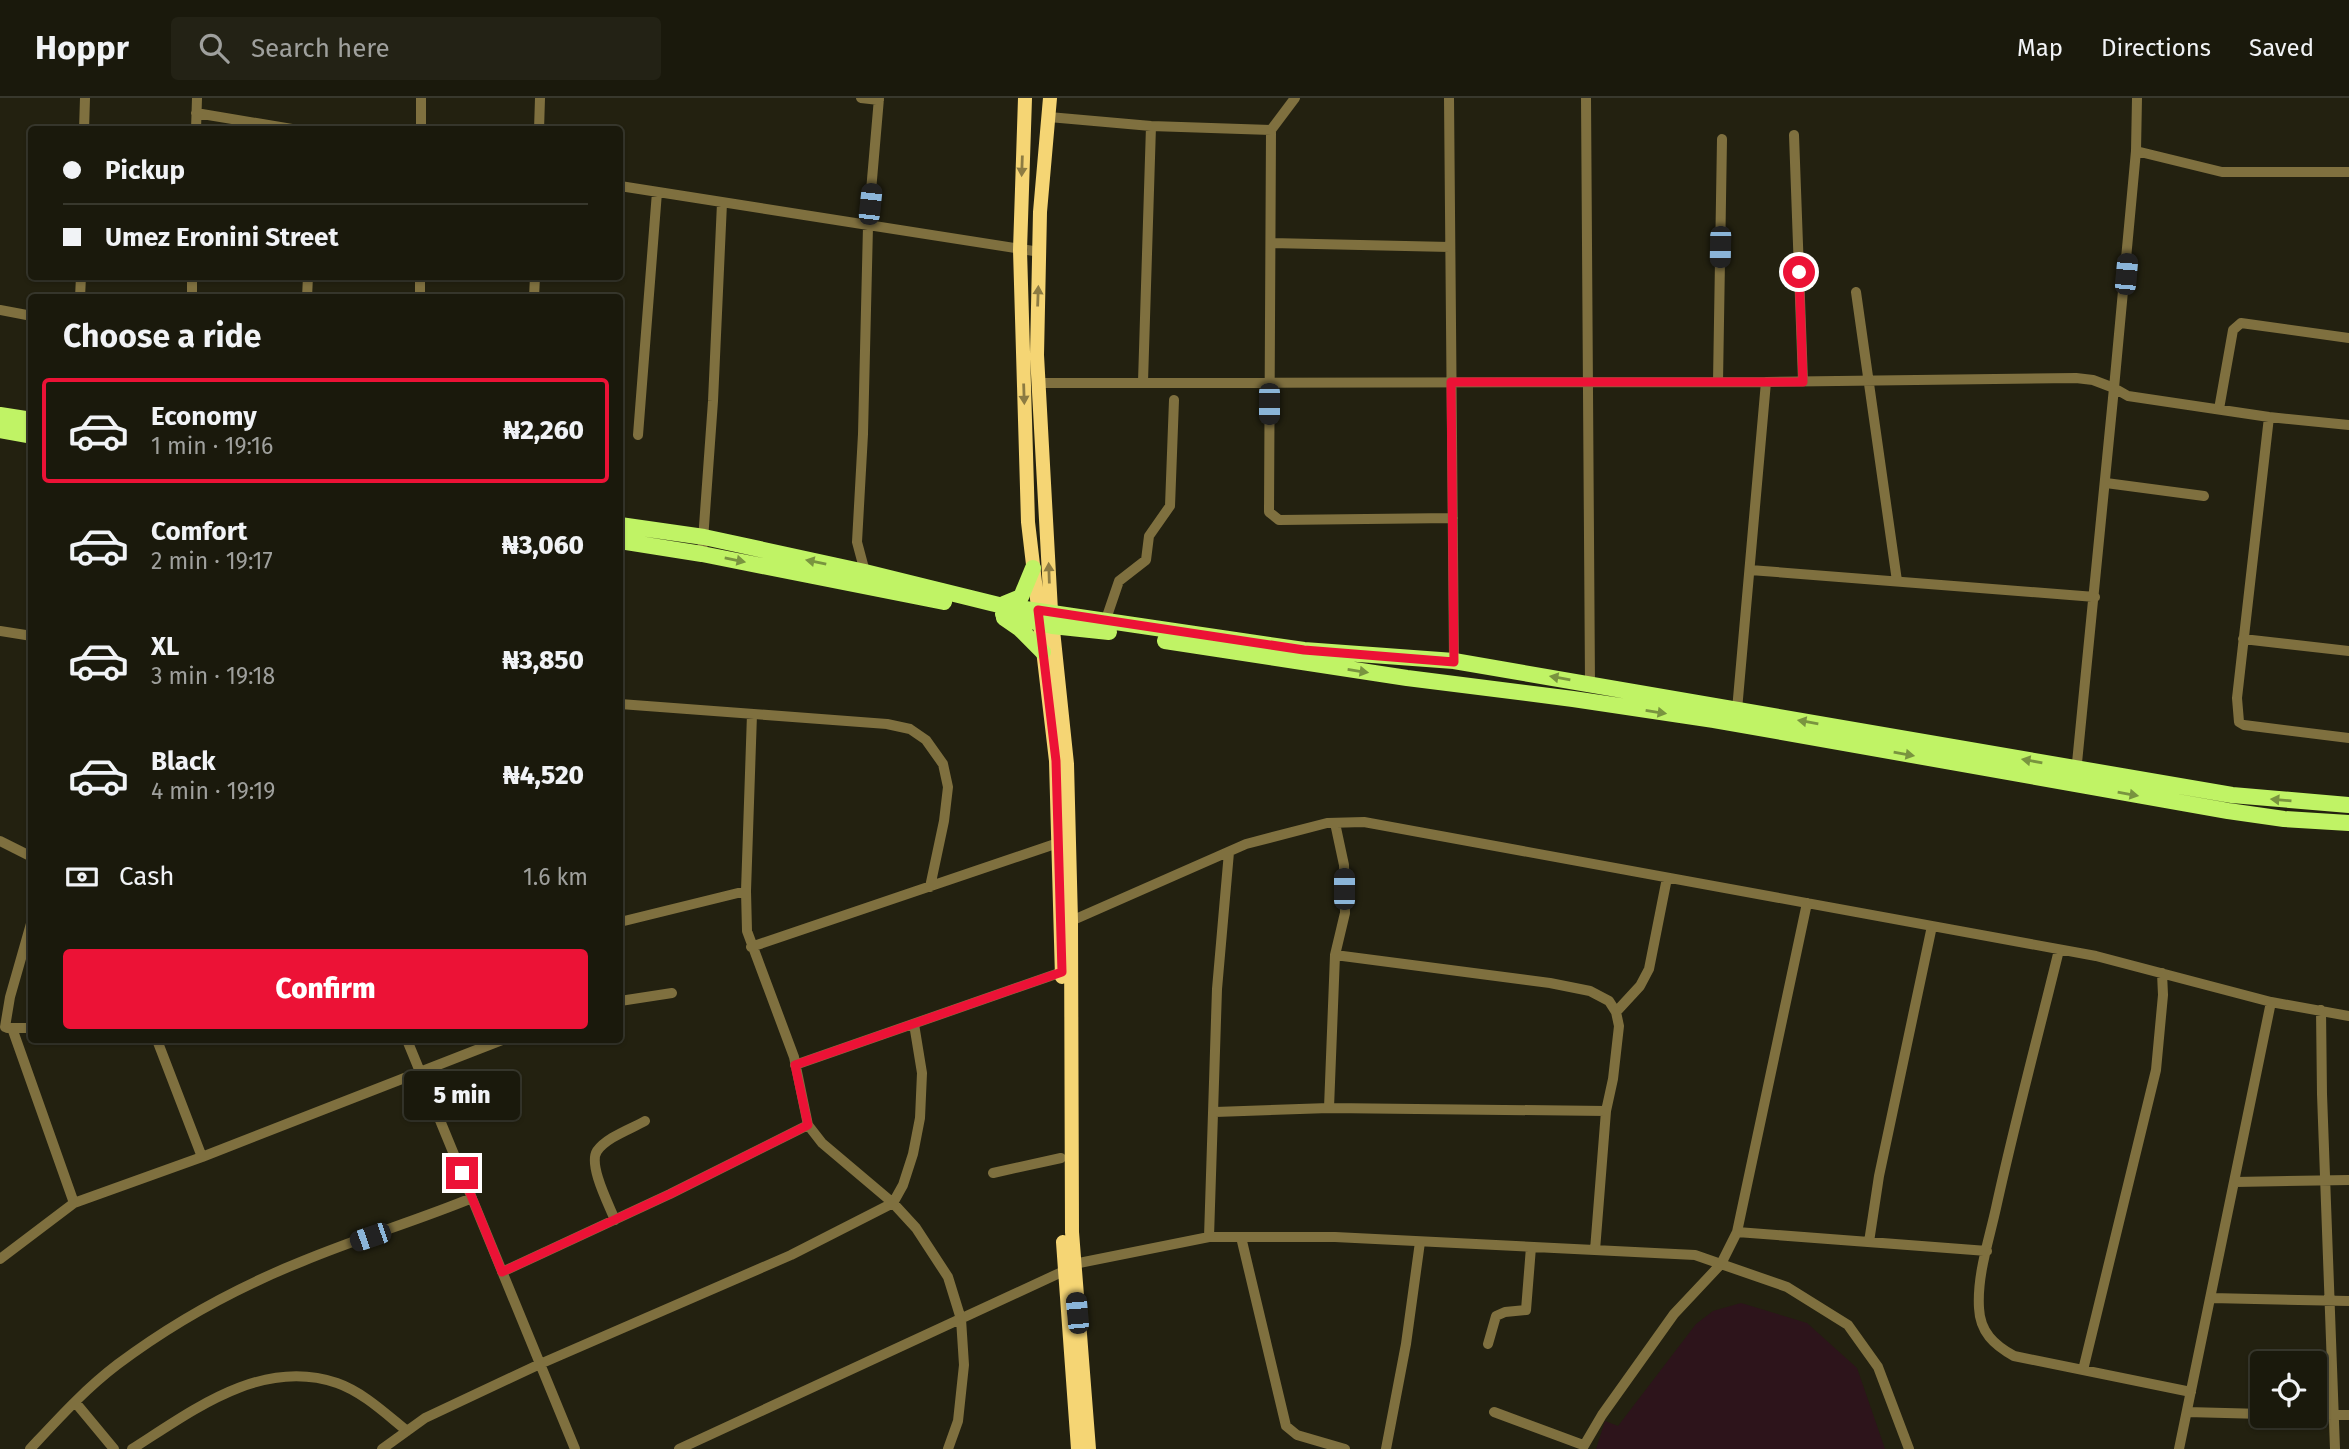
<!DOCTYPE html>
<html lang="en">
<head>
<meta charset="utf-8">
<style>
	:root { --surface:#1a190c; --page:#232215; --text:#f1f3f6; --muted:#9fa09d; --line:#38382d; --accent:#ec1236 }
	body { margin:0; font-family:"Fira Sans",sans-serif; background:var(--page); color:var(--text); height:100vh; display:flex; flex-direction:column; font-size:26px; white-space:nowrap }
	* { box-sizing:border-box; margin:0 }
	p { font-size:23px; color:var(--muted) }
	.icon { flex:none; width:38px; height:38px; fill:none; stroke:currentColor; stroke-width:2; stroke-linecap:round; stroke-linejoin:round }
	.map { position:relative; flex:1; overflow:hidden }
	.side { position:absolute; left:28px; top:196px; width:595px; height:749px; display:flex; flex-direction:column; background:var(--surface); border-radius:7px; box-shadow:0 2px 5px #0004,0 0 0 2px var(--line) }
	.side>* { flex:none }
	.top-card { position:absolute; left:28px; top:28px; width:595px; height:154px; border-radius:7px; box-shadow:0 2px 5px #0004,0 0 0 2px var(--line); display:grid; align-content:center; height:154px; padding:0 35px; background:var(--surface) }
	.tools { position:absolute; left:2250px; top:1253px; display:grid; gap:14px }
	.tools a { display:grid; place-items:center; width:77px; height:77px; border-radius:7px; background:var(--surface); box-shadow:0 2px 5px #0004,0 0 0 2px var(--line); font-size:35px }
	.end { position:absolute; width:32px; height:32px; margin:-16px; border:9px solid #ec1236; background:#fff; box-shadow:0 0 0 4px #fff }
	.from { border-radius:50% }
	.bubble { position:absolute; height:49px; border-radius:7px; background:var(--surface); box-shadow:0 2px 5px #0004,0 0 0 2px var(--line); font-size:23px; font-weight:800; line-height:49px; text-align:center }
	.car { position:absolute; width:21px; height:42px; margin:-21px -10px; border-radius:9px; box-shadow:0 0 5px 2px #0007; background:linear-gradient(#222 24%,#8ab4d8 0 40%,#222 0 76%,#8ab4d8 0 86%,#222 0) }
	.top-card b { display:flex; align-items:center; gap:24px; height:66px; font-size:26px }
	.top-card b+b { border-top:2px solid var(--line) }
	.top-card i { width:18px; height:18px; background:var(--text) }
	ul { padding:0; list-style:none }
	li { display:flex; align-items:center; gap:21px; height:105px; margin:0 14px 10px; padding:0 21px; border:4px solid transparent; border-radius:7px }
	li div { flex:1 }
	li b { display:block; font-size:26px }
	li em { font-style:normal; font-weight:800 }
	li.current { border-color:var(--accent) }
	li>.icon { width:63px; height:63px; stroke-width:1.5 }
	h2 { padding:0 35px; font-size:32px; line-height:84px }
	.pay { display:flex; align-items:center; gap:18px; height:77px; padding:0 35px; font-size:26px }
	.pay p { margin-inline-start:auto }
	.primary-button { display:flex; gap:14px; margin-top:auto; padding:14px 35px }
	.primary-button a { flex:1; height:80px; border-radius:7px; background:var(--accent); color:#fff; font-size:28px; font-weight:800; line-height:80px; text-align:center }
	header { display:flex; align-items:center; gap:42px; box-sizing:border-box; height:98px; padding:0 35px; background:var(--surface); border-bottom:2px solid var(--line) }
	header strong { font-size:33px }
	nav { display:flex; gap:38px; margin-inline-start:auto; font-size:24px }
	.search { width:490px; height:63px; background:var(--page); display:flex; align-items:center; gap:18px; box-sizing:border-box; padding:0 24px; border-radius:7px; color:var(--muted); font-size:26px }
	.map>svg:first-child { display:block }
</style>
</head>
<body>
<header>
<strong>Hoppr</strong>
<div class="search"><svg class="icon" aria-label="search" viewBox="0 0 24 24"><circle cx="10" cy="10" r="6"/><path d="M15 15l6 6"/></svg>Search here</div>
<nav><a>Map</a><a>Directions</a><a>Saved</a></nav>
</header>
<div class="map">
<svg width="2349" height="1351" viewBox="0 0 2349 1351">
	<rect width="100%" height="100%" fill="#232110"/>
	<path fill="#2d141b" d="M1741,1205L1807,1225L1857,1270L1885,1351H1596L1605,1323L1618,1328L1696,1226L1713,1213Z"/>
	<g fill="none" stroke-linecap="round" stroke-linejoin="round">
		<path stroke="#7f703f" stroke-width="10" d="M861,0L879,2
			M1449,0L1454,563
			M1586,0L1590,586
			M2137,0L2136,53L2222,74H2349
			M196,15L298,32
			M1049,19L1151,28L1271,32L1295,0
			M84,32L85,0
			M196,32L197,0
			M421,32V0
			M539,32L540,0
			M1271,32L1269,414L1279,422L1453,420
			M1794,37L1803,283
			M620,88L1040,154
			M1271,145L1450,149
			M1856,194L1897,483
			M80,200L81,178
			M192,200V178
			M307,200L308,178
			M420,200V178
			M534,200L535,178
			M0,212L32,218
			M1143,284L1151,28
			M1718,284L1722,41
			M1039,285L1766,284L2076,280L2093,282L2114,290L2136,53
			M2219,311L2233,232L2241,225L2349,240
			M2269,319L2237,600L2239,624L2244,627L2349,640
			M638,337L657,94
			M2106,385L2204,398
			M702,456L713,303L722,105
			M1750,472L2095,499
			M865,474L857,444L863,336L868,128L879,0
			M1105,524L1119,483L1146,462L1149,438L1170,408L1174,302
			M0,533L32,538
			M2243,541L2349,553
			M620,606L887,626L910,631L926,642L943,666L948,689L944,723L930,789
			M1737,612L1766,284
			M752,616L746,793L747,833L794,959L808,1027L822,1045L893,1105L916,1130L948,1179L961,1221L964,1267L958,1323L948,1351
			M2076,675L2114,290L2128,298L2269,319L2349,327
			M0,743L32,759
			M1071,823L1246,746L1327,725L1364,724L2096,858L2271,904L2179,1351
			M620,824L746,793
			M751,849L1058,745
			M2059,852C2038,938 2015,1023 1996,1110C1989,1142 1977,1177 1979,1210C1980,1234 1994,1247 2014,1258L2191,1294
			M1335,857L1550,885L1590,893L1609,903L1616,914L1619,928L1613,981L1606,1013L1595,1152
			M620,903L672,895
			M2271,904L2349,918
			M2321,912L2322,996L2335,1351
			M1616,914L1640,888L1649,871L1667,780
			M5,929L10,899L32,822
			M7,930H32
			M12,930L74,1105
			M157,942L202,1059
			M407,942L575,1351
			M795,967L1062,874
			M1329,1010L1335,857L1345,815L1344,767L1335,725
			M1215,1014L1329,1010L1606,1013
			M993,1075L1061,1060
			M2235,1084L2349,1082
			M615,1122C609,1107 588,1067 597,1053C607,1039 631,1031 645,1023
			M1737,1134L1987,1153
			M1209,1139L1217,891L1229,754
			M1241,1139L1286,1328L1297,1337L1345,1351
			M1869,1144L1879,1078L1932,828
			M0,1161L74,1105L202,1059L502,942
			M1074,1166L1209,1139H1335L1695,1157L1787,1189L1848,1227L1878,1269L1909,1351
			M502,1174L670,1096L808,1027
			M2211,1200L2349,1203
			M1488,1246L1496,1218L1505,1214L1526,1212L1531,1149
			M2083,1272L2156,972L2163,897L2162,875
			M75,1304L114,1351
			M1494,1314L1583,1347
			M2187,1314L2263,1316
			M2315,1316L2349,1317
			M30,1351C58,1321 85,1291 118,1266C174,1224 238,1189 303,1163C358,1140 416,1123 472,1100
			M132,1351C192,1313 261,1259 337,1285C363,1294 386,1316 407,1333
			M382,1351L425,1320L540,1266L791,1157L893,1105L903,1087L913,1056L920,1020L922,975L914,926
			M679,1351L1064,1173
			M1386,1351L1406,1246L1420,1144
			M1582,1351L1602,1317L1674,1216L1721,1166L1737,1134L1807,805"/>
		<path stroke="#f5d574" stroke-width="14" d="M1025,0L1020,152L1028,424L1056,663L1062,879
			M1050,0L1040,114L1037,257L1051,513L1067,666L1071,823L1072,1134L1089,1351
			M1063,1144L1078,1351"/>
		<path stroke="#c0f365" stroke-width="16" d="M0,317L32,322
			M0,332L32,338
			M620,427L704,439L865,474L999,507L1304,552L1454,563L2232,697L2349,707
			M620,443L702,456L944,504
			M1004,506L1021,499L1033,470
			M1003,516L1052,528L1109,534
			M1004,520L1020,531L1043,554
			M1165,543L1407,580L1573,601L1714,622L2228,713L2284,721L2349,725"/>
	</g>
	<defs><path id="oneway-solid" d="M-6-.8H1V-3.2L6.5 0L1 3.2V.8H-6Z" transform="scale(1.75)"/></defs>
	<g fill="#8c7b42">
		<use href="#oneway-solid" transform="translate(1022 68) rotate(92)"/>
		<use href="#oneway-solid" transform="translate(1038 198) rotate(-88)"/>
		<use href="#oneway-solid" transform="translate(1024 296) rotate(88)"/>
		<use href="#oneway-solid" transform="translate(1049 475) rotate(-92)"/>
	</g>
	<g fill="#79943f">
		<use href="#oneway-solid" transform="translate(735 462) rotate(11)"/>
		<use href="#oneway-solid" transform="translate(816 464) rotate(-168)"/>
		<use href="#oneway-solid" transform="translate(1358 573) rotate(9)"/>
		<use href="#oneway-solid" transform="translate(1560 580) rotate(-170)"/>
		<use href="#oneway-solid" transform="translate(1656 614) rotate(9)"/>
		<use href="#oneway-solid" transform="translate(1808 624) rotate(-170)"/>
		<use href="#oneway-solid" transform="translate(1904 656) rotate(10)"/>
		<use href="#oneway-solid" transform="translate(2032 663) rotate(-170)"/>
		<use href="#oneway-solid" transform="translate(2128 696) rotate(10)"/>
		<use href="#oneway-solid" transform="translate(2281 702) rotate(-175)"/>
	</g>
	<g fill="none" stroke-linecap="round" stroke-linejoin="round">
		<path stroke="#ec1236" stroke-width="9" d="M462,1075L502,1174L670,1096L808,1027L795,967L1062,874L1056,663L1038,512L1304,552L1454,564L1451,284H1803L1799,174"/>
	</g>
</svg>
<div class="tools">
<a><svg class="icon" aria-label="locate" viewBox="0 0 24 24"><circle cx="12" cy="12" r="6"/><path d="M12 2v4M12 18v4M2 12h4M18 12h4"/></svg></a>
</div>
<i class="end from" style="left:1799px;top:174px"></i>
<i class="end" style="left:462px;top:1075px"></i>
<div class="bubble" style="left:404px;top:973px;width:116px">5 min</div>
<i class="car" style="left:870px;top:106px;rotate:6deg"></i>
<i class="car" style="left:1720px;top:149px;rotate:181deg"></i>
<i class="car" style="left:2126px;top:176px;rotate:5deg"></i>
<i class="car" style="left:1269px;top:306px;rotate:180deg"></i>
<i class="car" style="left:1344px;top:791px;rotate:0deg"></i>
<i class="car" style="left:370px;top:1139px;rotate:251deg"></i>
<i class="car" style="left:1077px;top:1215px;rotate:355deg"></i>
<div class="top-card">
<b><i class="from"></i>Pickup</b>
<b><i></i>Umez Eronini Street</b>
</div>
<section class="side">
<h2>Choose a ride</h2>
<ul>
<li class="current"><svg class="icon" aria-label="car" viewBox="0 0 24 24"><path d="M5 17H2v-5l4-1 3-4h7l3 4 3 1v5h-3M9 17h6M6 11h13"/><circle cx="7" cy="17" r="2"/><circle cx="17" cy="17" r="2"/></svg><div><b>Economy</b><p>1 min · 19:16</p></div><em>₦2,260</em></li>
<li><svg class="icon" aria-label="car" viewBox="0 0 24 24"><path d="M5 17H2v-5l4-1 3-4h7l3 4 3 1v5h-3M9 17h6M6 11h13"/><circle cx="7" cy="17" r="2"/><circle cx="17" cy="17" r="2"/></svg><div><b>Comfort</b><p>2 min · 19:17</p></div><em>₦3,060</em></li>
<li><svg class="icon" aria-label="car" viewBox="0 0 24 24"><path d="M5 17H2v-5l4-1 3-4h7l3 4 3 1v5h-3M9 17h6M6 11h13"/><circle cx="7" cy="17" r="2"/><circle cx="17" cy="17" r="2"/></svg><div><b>XL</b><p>3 min · 19:18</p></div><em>₦3,850</em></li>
<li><svg class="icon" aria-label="car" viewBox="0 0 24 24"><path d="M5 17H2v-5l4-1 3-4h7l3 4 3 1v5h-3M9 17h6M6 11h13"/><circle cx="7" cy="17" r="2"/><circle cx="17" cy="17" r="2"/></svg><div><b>Black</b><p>4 min · 19:19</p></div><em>₦4,520</em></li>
</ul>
<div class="pay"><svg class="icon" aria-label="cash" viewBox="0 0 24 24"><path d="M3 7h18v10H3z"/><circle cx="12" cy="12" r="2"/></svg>Cash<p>1.6 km</p></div>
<div class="primary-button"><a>Confirm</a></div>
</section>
</div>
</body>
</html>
